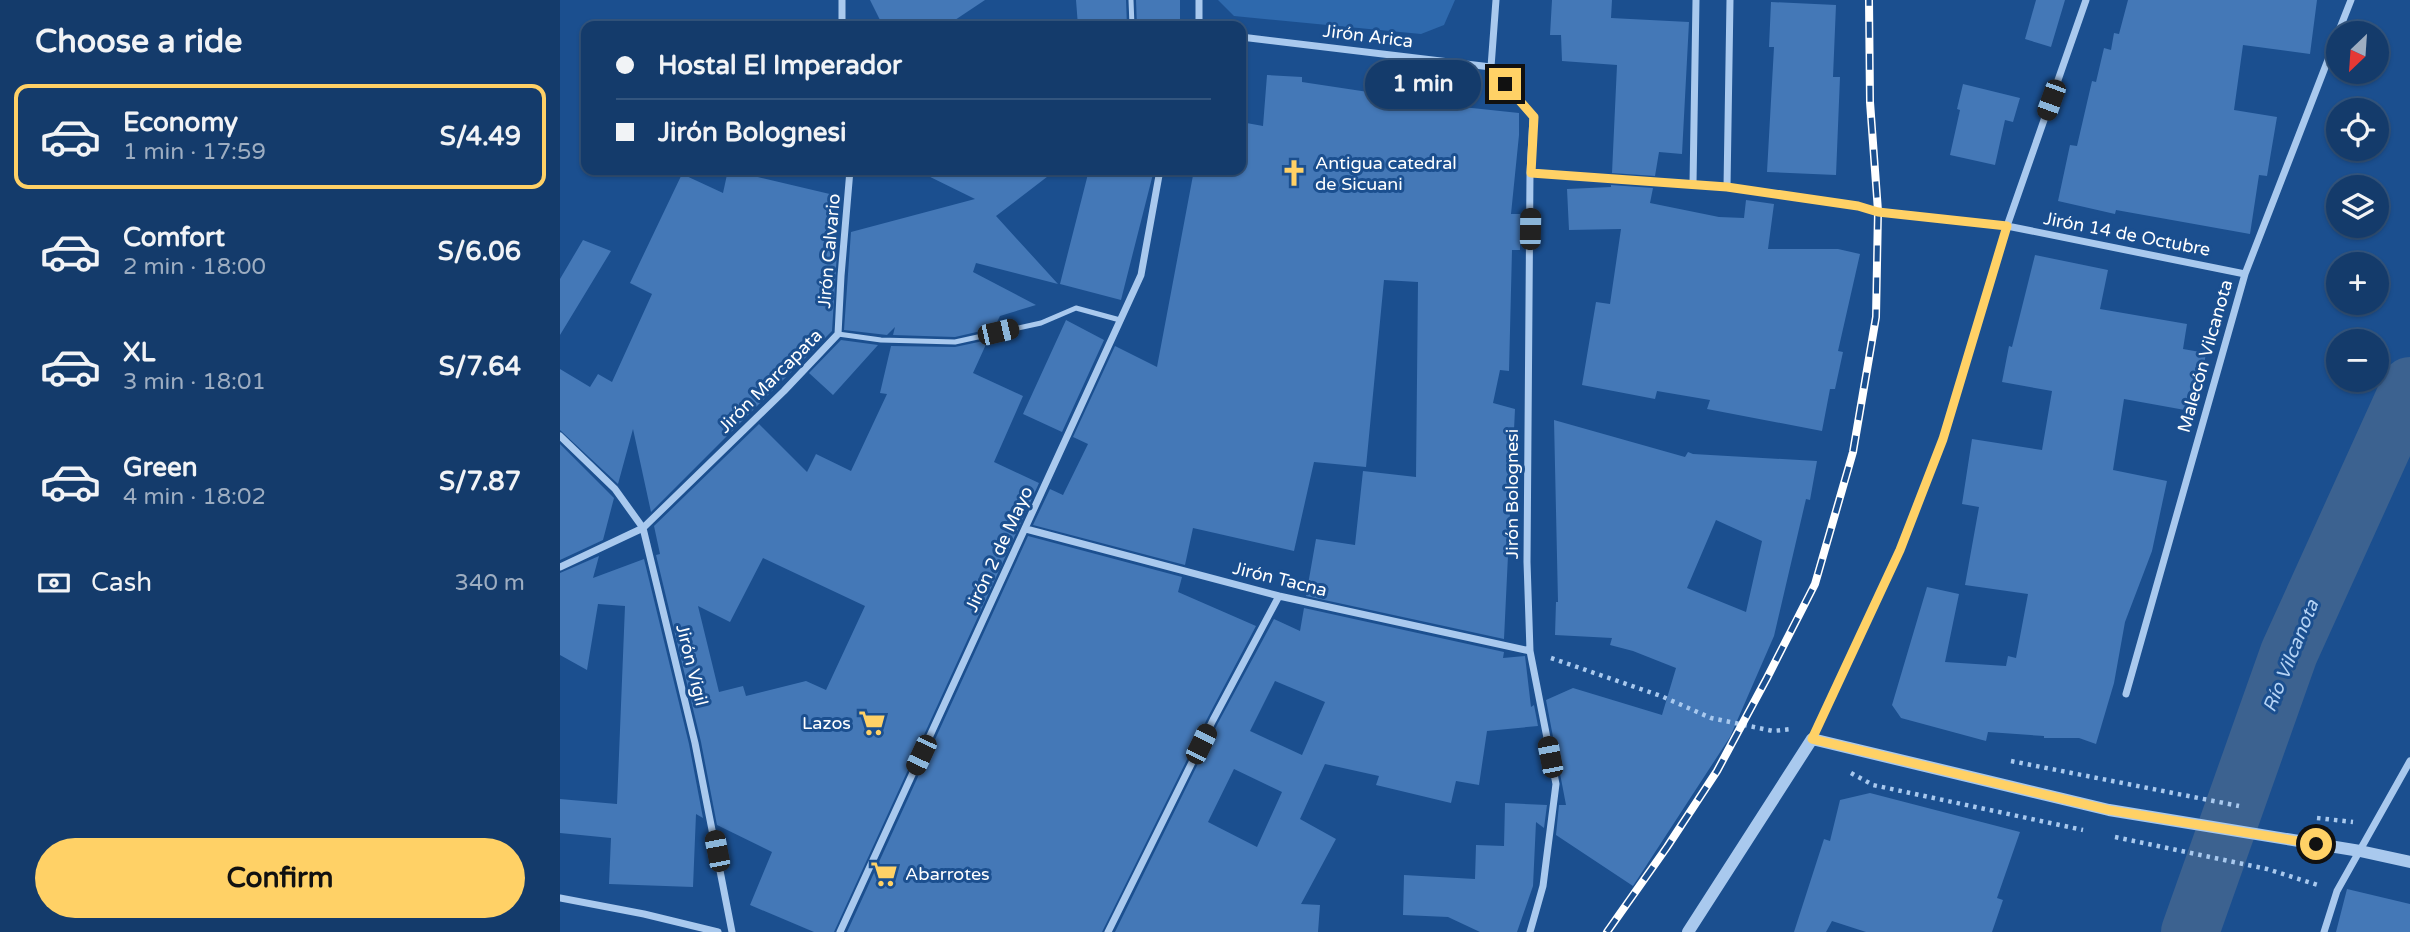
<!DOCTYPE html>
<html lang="en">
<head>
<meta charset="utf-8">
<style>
	:root { --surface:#143b6b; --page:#214673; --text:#f1f3f6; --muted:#9dadc1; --line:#33557e; --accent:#ffd166 }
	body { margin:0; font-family:"Varela Round",sans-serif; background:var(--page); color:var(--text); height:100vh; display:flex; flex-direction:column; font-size:26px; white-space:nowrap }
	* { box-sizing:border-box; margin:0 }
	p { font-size:23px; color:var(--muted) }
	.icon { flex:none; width:38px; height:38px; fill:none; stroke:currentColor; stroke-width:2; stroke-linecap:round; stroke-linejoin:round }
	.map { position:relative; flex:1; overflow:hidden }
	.sheet { display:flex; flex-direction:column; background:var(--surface); width:560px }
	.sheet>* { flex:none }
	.guide { position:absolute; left:21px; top:21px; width:665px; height:154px; border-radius:14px; box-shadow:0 2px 5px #0004,0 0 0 2px var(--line); display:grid; align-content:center; height:154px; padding:0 35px; background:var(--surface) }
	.needle { width:46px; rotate:205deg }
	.controls { position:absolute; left:1766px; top:21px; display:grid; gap:14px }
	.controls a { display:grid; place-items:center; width:63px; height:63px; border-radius:50%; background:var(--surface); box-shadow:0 2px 5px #0004,0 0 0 2px var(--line); font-size:35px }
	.end { position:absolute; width:32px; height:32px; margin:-16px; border:9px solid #ffd166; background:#111; box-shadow:0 0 0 4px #111 }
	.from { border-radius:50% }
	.bubble { position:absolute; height:49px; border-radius:24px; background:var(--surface); box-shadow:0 2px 5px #0004,0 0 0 2px var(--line); font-size:23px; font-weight:700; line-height:49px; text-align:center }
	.car { position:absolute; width:21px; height:42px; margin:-21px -10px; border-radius:9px; box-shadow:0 0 5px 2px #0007; background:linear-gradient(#222 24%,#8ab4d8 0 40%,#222 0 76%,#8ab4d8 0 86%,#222 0) }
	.guide b { display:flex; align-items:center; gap:24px; height:66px; font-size:26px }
	.guide b+b { border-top:2px solid var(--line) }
	.guide i { width:18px; height:18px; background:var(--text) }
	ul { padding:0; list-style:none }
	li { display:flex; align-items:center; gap:21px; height:105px; margin:0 14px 10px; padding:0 21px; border:4px solid transparent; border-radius:14px }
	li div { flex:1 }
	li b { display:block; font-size:26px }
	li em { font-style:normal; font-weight:700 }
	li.current { border-color:var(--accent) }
	li>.icon { width:63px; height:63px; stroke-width:1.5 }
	h2 { padding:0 35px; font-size:32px; line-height:84px }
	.pay { display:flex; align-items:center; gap:18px; height:77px; padding:0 35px; font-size:26px }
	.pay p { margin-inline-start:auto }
	.button { display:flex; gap:14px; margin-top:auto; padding:14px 35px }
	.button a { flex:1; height:80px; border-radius:42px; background:var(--accent); color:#111; font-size:28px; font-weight:700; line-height:80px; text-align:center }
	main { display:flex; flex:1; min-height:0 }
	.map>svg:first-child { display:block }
</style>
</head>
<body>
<main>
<section class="sheet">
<h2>Choose a ride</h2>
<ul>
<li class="current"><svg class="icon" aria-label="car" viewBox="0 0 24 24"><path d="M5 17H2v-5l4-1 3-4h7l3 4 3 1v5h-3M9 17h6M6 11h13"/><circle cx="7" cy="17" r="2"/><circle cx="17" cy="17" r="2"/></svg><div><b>Economy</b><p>1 min · 17:59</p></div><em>S/4.49</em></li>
<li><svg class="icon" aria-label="car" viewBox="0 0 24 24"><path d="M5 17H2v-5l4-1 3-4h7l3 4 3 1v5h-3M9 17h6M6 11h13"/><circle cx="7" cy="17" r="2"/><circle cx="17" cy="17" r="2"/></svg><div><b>Comfort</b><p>2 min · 18:00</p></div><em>S/6.06</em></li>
<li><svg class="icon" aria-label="car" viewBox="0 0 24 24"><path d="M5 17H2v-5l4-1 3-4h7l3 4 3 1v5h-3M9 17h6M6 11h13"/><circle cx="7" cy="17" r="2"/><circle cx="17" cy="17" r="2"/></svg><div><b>XL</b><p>3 min · 18:01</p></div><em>S/7.64</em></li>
<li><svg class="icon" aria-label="car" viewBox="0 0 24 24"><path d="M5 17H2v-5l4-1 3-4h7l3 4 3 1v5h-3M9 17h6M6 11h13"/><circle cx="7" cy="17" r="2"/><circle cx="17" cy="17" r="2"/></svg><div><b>Green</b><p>4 min · 18:02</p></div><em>S/7.87</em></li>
</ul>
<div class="pay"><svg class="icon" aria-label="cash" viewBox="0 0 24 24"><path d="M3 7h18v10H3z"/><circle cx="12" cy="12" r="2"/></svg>Cash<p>340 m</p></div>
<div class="button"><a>Confirm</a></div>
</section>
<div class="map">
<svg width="1850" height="932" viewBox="0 0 1850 932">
	<rect width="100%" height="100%" fill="#1b4f8f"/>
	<path fill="#2e69ad" d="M658,0H895L884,25L861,34L674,16Z"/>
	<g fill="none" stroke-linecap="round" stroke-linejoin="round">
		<path stroke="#3c6290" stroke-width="58" d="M1630,932L1729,653L1850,386"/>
	</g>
	<path fill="#4478b7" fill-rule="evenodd" d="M310,0H425L386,26H323Z
		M516,0H566L567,26H518Z
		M576,0H620V26H577Z
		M992,0H1052L1051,18L1129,22L1122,154L1099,152L1095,176L1052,173L1057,65L1002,61L1001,35H990Z
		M1476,0H1505L1491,47L1465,39Z
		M1568,0H1757L1750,54L1683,45L1674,110L1717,117L1707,176L1699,175L1690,234L1556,210L1555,214L1498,201L1510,145L1517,146L1532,81L1536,82L1544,48L1551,50L1554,33L1559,34Z
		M1211,2L1276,5L1273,77H1280L1276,175L1207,172L1214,47H1209Z
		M707,75L742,77V82L828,95L827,99L959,113V135L951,214H960V250H952L949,371L940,370L933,403L955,409L944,639L746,596L756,539L795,545L803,471L856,477L858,282L824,280L806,467L754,462L734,551L633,528L625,565L473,525L490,489L503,495L528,444L513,437L555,346L597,367L634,170H681V122L703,126Z
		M1403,84L1460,98L1453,122L1445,120L1435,165L1390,155L1400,110L1397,109Z
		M168,170L274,195L264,239L278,236L272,331L91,512L73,429L58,484L0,430V369L30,387L38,374L52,382L92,294L70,283L122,174L163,193Z
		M356,170H496L436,216L498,284L416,263L413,272L476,305L440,316L434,328L395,337L333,335L335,327L327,335L284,330L291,232L415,199Z
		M529,170H594L561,300L500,284Z
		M1051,185L1093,188L1090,203L1159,217L1184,218L1186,200L1214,204L1208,249H1278L1300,254L1278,351L1283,352L1275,389H1270L1262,431L1147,409L1150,400L1097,391L1095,399L1022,385L1036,302L1050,304L1061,229L1009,230L1007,189L1051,187Z
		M23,240L51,251L0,335V279Z
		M1475,255L1548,270L1540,309L1627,324L1623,349L1646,353L1636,412L1564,399L1553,470L1607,481L1592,551L1565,622L1554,683L1536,744L1519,738H1484V736L1428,732L1426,741L1341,718L1332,705L1367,587L1399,594L1385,662L1446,666L1448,656L1456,658L1468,594L1405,585L1419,507L1402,504L1412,439L1482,450L1492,391L1442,382L1449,346L1452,347Z
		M506,320L544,340L502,432L463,414Z
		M281,340L318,345L273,395L249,373Z
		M428,340L413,373L463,396L434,462L479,483L274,932H254L190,905L212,852L157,825L141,742L96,555L100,554L94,526L199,424L247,472L256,454L291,471L327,394L320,393L331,346L395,347ZM203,558L305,606L266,690L246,681L186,696L183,686L159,692L138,606L170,622Z
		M994,420L1125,457L1128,452L1133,454L1257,461L1250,500L1246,499L1214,636L1170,737L1073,886L996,835L999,805H1006L986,700L1013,688L1102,715L1116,668L1073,651L1050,645L1052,638L995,635L996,602H998ZM1156,520L1202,541L1186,612L1127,588Z
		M0,444L54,498L43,540L0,560Z
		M468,536L622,577L618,592L696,626L648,717L542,932H287Z
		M39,556L33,578L84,559L129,744L143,818L136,814L133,887L49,884L51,838L0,833V799L57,804L65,606L38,604L27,670L0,655V573Z
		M744,608L944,652L943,658L965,656L971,707L974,705L978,726L927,731L919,785L896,781L891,803L816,785L819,776L765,764L740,819L776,839L741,904L760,905L758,932H555L658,723L714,619L740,631ZM715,681L765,702L742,755L690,731ZM674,769L722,792L697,847L648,822Z
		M1310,793L1460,832L1437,898L1443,900L1432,932H1306L1272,921L1266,932H1234L1264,839L1270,841L1280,800Z
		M945,803L987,805L984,828L976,822L973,886L957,932H920L888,917L843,915L844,875L915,879L916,845L944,846Z
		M1787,889L1850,904V932H1776Z"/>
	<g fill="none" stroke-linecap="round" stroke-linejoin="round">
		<path stroke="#a9c9ee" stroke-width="4.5" stroke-dasharray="3.5 5" stroke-linecap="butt" d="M991,658L1101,696L1151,718L1213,731L1232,729
			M1451,761L1679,806
			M1291,773L1313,785L1523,830
			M1757,818L1793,822
			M1555,837L1707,869L1758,885"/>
		<path stroke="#a9c9ee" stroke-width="5" d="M571,0L572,26
			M278,334L321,340L395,342L481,323L516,308L560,320"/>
		<path stroke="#a9c9ee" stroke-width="7" d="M282,0V26
			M639,0V26
			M1778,33L1791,0
			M681,37L931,67
			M931,67L973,117L970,173L967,562L970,651L996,784L983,886L970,932
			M931,67L936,0
			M970,173L1167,187L1298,206L1318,212L1447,226L1685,274
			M1133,184L1136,0
			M1167,187L1170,0
			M0,436L55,489L83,528L135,743L172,932
			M466,529L719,596L970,651
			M0,567L83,528L224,391L278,334L281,276L290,170
			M1566,694L1685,274L1778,34
			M1252,739L1340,550L1383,439L1447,226L1526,0
			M0,898L84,914L158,932
			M280,932L581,275L600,170
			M548,932L653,720L719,596
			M1764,932L1777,891L1850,761"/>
		<path stroke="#a9c9ee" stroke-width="12" d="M1128,932L1252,739L1549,810L1800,851L1850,862"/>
		<defs>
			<path id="rail" d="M1047,932L1107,847L1157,771L1207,678L1255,584L1293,452L1316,317L1318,211L1310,102L1309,0"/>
		</defs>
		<use href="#rail" stroke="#fff" stroke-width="8"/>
		<use href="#rail" stroke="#1b4f8f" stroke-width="5" stroke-dasharray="16" stroke-linecap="butt"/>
	</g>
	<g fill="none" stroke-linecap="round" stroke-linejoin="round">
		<path stroke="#ffd166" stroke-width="9" d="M945,84L974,117L971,173L1167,187L1298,206L1318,212L1447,226L1383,439L1340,550L1252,739L1549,810L1756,844"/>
	</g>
	<defs>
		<symbol id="church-bare" viewBox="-9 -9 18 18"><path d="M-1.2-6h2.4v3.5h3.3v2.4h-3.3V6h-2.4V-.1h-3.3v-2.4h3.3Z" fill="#ffd166" stroke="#1b4f8f" stroke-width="2.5" paint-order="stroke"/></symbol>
		<symbol id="supermarket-bare" viewBox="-9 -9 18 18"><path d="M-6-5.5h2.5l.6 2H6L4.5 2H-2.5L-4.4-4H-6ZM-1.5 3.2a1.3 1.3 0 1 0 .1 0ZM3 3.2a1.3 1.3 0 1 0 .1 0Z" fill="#ffd166" stroke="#1b4f8f" stroke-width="2.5" paint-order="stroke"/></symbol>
	</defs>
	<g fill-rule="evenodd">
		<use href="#church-bare" x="715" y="154" width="38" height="38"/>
		<use href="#supermarket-bare" x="293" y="704" width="38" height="38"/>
		<use href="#supermarket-bare" x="305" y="855" width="38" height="38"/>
	</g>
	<g text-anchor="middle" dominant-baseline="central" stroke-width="6" stroke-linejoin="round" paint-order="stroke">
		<g font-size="18" fill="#fff" stroke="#1b4f8f">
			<text transform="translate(808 36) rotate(7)">Jirón Arica</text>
			<text transform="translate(1567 234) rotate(11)">Jirón 14 de Octubre</text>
			<text transform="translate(269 251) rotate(-85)">Jirón Calvario</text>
			<text transform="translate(1645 356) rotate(-74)">Malecón Vilcanota</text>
			<text transform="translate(210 381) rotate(-45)">Jirón Marcapata</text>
			<text transform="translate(952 494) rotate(-90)">Jirón Bolognesi</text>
			<text transform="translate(439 549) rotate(-65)">Jirón 2 de Mayo</text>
			<text transform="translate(720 579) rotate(14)">Jirón Tacna</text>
			<text transform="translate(132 665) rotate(76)">Jirón Vigil</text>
		</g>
		<g font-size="18" fill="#fff" stroke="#1b4f8f" text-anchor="start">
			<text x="755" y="163">Antigua catedral<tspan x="755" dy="21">de Sicuani</tspan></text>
			<text x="291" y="723" text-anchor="end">Lazos</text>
			<text x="345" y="874">Abarrotes</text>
		</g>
		<g font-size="19" font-style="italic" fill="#b5d3f5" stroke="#1b4f8f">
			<text transform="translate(1731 656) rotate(-68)">Río Vilcanota</text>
		</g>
	</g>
</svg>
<div class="controls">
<a><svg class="needle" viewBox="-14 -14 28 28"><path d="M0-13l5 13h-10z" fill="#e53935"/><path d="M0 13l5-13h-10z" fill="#9dadc1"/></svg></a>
<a><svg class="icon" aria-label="locate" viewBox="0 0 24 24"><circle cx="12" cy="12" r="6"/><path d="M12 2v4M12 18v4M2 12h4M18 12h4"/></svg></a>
<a><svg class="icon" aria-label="layers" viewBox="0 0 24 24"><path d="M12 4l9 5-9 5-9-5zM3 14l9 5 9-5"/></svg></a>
<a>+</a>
<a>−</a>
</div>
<i class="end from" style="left:1756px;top:844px"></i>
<i class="end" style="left:945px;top:84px"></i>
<div class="bubble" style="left:805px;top:60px;width:116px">1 min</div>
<i class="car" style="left:1491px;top:100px;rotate:200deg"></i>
<i class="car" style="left:970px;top:229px;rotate:1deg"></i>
<i class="car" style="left:438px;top:332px;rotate:77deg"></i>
<i class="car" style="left:641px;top:744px;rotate:26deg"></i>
<i class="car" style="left:361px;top:755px;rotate:205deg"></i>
<i class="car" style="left:990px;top:757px;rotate:349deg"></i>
<i class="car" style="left:157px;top:851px;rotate:349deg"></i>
<div class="guide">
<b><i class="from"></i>Hostal El Imperador</b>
<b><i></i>Jirón Bolognesi</b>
</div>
</div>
</main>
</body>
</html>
